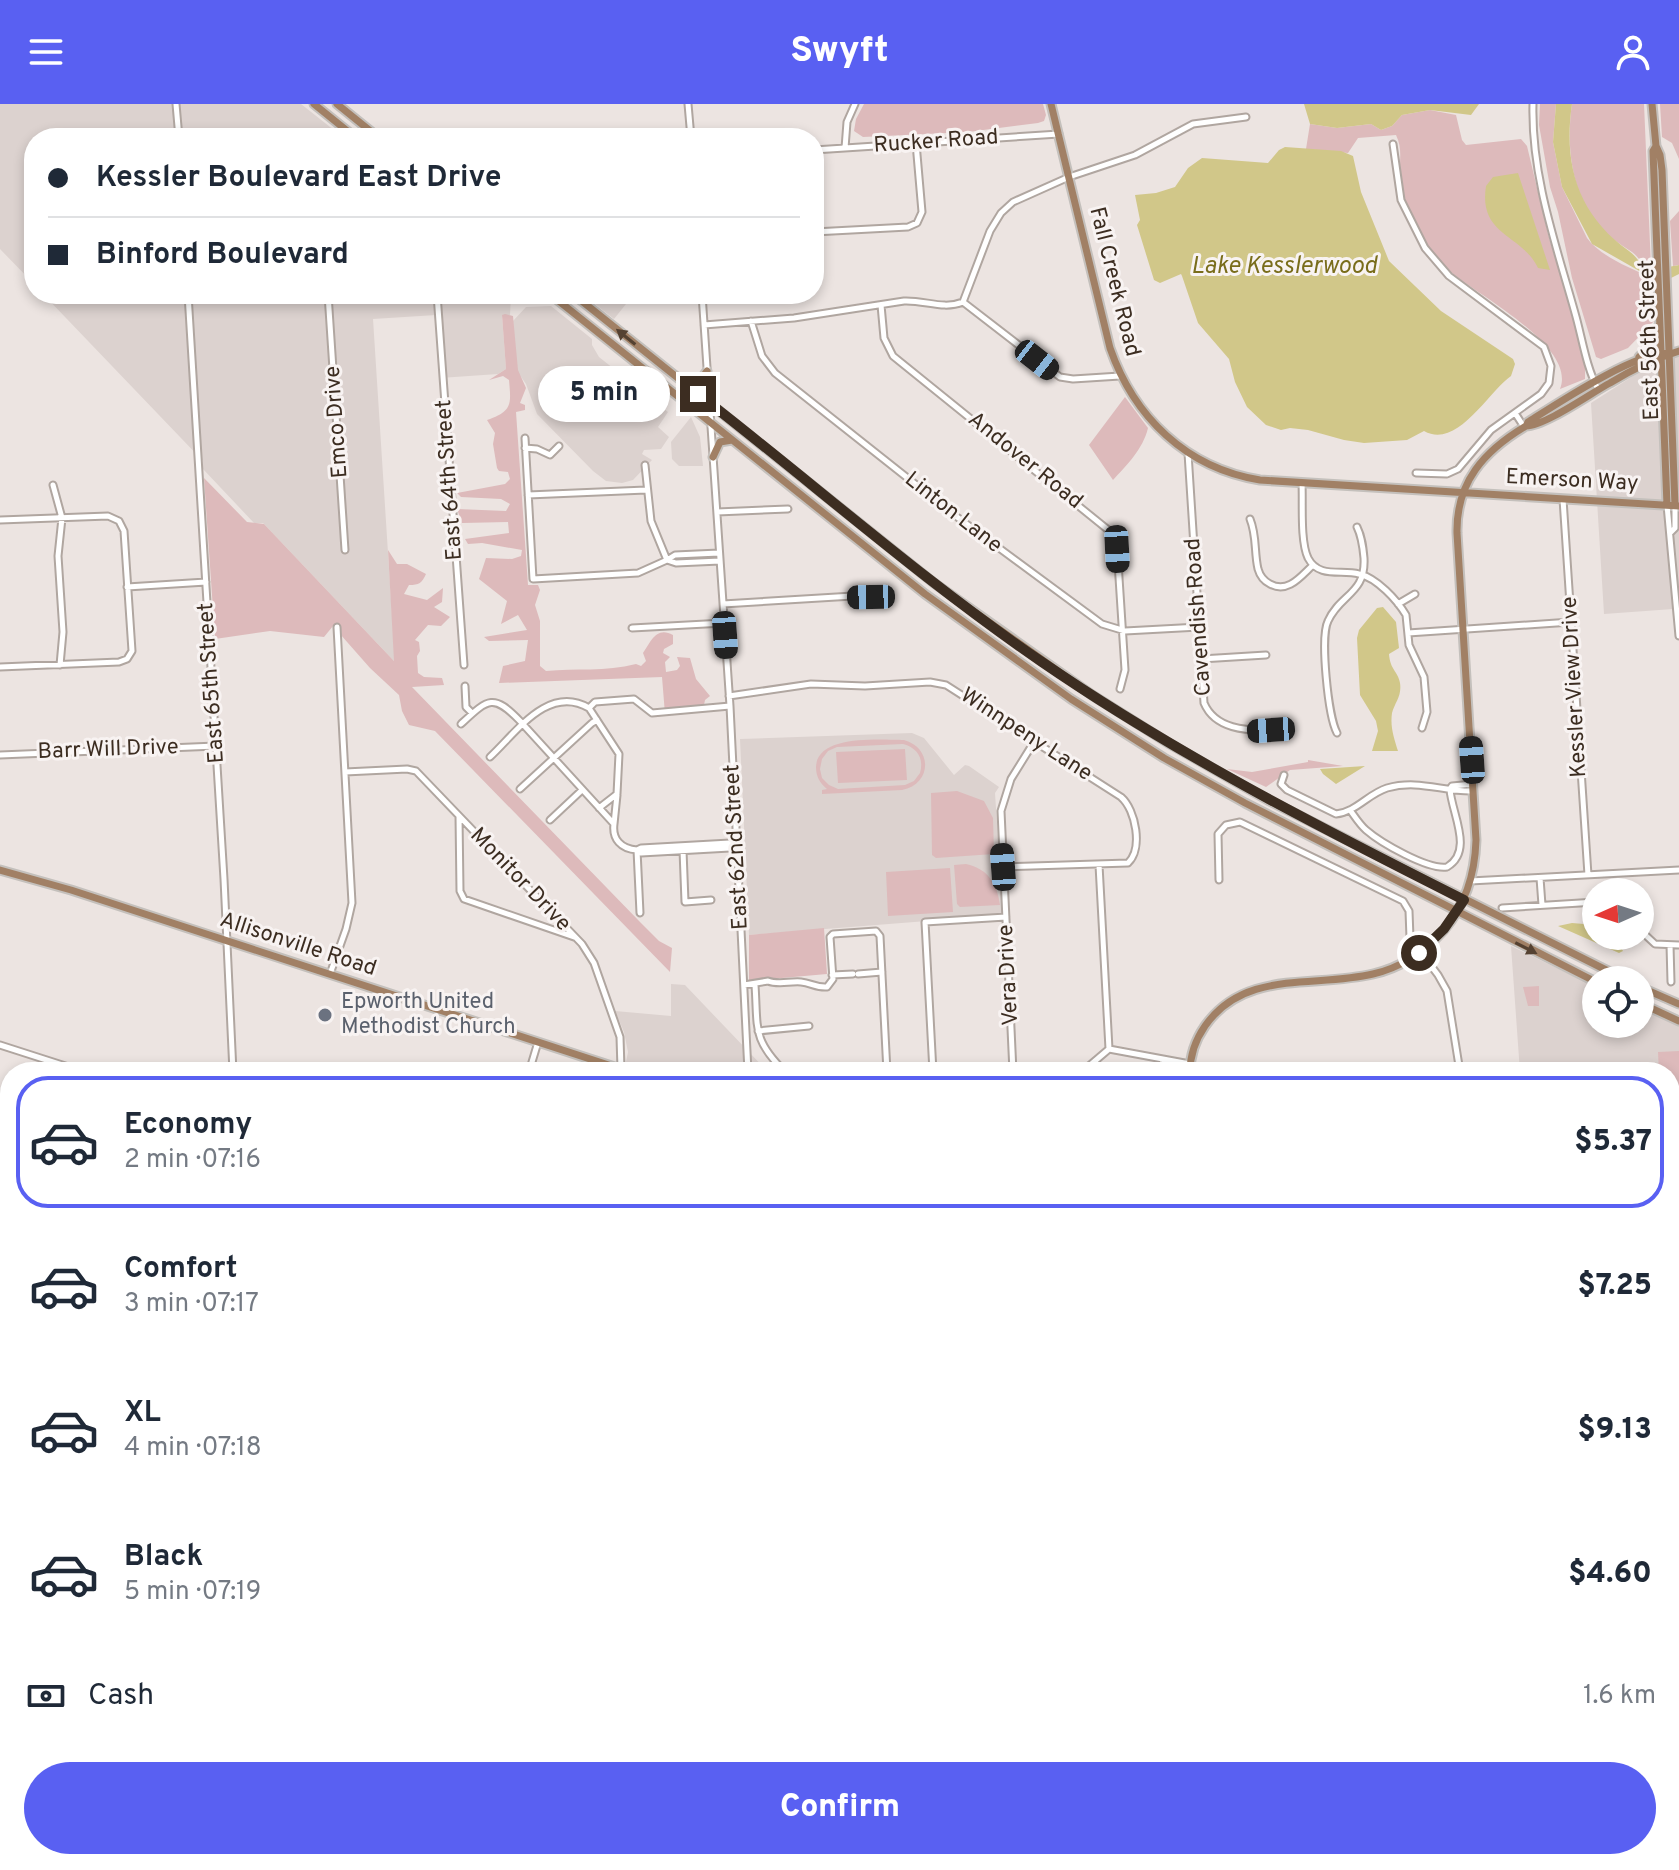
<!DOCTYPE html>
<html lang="en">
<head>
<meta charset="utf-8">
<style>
	:root { --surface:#fff; --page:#f6f6f7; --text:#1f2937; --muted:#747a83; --line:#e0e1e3; --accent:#5960f2 }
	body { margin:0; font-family:Overpass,sans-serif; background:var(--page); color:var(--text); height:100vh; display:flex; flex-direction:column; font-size:30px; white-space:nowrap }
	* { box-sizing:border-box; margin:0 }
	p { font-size:26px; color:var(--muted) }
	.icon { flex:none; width:44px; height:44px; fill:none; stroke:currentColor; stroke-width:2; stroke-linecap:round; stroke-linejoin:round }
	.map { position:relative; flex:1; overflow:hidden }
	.sheet { position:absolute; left:0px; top:958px; width:1680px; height:808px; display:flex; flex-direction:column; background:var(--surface); border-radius:32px 32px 0 0; box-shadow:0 4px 12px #0003 }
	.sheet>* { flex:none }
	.hud { position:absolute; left:24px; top:24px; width:800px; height:176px; border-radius:32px; box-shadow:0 4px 12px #0003; display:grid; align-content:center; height:176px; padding:0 24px; background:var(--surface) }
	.needle { width:52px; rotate:267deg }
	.buttons { position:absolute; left:1582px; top:774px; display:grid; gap:16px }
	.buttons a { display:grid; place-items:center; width:72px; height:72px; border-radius:50%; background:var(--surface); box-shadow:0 4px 12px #0003; font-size:40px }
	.end { position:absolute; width:36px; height:36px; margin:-18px; border:10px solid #3c2d21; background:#fff; box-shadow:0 0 0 4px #fff }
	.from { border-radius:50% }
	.bubble { position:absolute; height:56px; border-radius:28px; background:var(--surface); box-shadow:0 4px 12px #0003; font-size:26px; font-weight:800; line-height:56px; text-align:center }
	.car { position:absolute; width:24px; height:48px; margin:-24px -12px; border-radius:10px; box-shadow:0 0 6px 2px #0007; background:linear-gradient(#222 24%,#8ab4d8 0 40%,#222 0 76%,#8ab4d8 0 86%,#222 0) }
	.hud b { display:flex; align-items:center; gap:28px; height:76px; font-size:30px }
	.hud b+b { border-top:2px solid var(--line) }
	.hud i { width:20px; height:20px; background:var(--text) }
	ul { padding:14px 0 0; list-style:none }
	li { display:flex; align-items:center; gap:24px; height:132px; margin:0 16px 12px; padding:0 8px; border:4px solid transparent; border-radius:32px }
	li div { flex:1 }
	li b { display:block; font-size:30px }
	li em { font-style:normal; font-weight:800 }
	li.active { border-color:var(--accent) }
	li>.icon { width:72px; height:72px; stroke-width:1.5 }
	.pay { display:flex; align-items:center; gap:20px; height:88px; padding:0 24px; font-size:30px }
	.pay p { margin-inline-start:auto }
	.button { display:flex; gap:16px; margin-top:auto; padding:16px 24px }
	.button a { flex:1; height:92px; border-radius:48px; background:var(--accent); color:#fff; font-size:32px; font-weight:800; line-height:92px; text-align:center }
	header { display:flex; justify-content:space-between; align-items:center; height:104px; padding:0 24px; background:var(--accent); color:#fff; font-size:36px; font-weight:800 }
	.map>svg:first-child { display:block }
</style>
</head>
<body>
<header><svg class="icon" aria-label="menu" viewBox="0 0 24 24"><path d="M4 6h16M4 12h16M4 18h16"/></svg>Swyft<svg class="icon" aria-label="person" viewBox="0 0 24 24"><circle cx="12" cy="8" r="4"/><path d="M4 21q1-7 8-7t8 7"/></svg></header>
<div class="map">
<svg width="1679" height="1766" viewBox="0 0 1679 1766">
	<rect width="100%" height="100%" fill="#ece4e1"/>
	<path fill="#dcd2cf" d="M0,0H301L344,34H34V180L0,145Z
		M43,190H511L510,211H502L506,265L498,270L440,274L436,211L373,215L395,558L263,419H254L203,365V357Z
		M582,190H634L614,215Z
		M551,202L592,235V241L599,253L668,308L658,323L669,333L661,345L644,346L642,350L652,356L633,376L622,379L606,377L593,367L537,310L526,280L515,264L513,217L526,203Z
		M1679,251V510H1674L1673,505L1604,510L1591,299L1633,272Z
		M691,313L700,333L703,362H679L672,355L671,338Z
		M912,629L924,634L954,671L965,661L969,662L999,683L995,689L1003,811L749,831L740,635Z
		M1511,842L1596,883V920H1640V904L1679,922V1022H1670V968H1520Z
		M671,880L685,881L768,968H629L625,963L628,948L624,928L615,907L671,912Z"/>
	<path fill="#ddbabb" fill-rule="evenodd" d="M864,0H1043L1046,11L1044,17L1038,19L968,28L863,33L854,27L856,15Z
		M1540,0H1556L1553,38L1562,83L1587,134C1600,152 1630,164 1650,173L1654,217L1628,244L1601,255L1596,253L1572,174L1558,108L1550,83L1539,21Z
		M1572,0H1644L1651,163C1641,160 1640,154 1632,148C1620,140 1607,132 1597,121C1571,87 1566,41 1572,0Z
		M1660,0H1679V55L1672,39L1662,33Z
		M1430,6L1456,11L1462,36L1466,41L1521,35L1527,42L1548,130L1585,255V275L1560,285C1577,243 1479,192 1452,169C1425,145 1404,110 1400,73C1399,58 1403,45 1396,31L1358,34L1348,49L1306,45L1310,20L1337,24L1371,20L1381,26L1392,22L1402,11Z
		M1679,107V161L1673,162L1670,117Z
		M505,210L513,212L518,266L526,284L520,299L525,301V306L516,308L528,481H538L540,486L535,501L540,517V562L546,567C576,564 605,568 636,560L641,562L646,557L643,549C651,538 656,522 673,531V540L664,545L663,549L670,553L665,558L666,568L677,566L680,562L677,553L690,554L696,575L710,592L705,596L703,606L665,610L662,573L499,579L503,562L525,557L528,536L489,537L484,533L527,526L518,511L501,520L507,497L479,475L486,454L512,455L521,452L522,446L482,439L468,440L465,435L509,429L508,418L462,419L457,405L506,407L510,400L501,395L461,393L457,389L505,380L510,375L508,368L499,367L497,364L493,340L495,329L487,316C513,307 511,300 509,276L503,272L489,276L506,265L502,211Z
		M1125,293L1148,324C1143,345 1127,361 1113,376L1089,341Z
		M204,374L247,418L264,420L394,557L388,446L397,460H407L426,470C422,479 419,481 409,481L404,490L427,496L443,484L442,498L434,503L450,513L441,522L428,521L415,536L419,538L420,547L417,552L418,569L424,573L442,574L444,581L412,583L640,818L659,837L672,844L670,868L435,627L409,621L402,607L399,591L370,564L333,522L324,533L270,527L215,535Z
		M904,636C933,644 932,680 902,686L822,690V686L827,685C820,679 816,673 816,663C817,630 881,636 904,636ZM903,640C918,644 924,655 920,669L914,677L905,681L838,685L829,681L822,674L820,665L822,655L828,647L837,643Z
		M905,645L907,676L838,679L836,648Z
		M1308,656L1343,662L1290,666L1266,683L1227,665L1252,668L1308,658Z
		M957,687L984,697L993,714L994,750L936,754L932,751L931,689Z
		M966,760C988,765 997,779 1000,801L960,803L957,800L954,761Z
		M950,764L953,808L888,812L886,768Z
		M824,824L827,870L749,877V831Z
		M1539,882V902H1528L1523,883Z
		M1679,947V1017L1670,1018V968H1659L1658,948Z"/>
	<path fill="#d1c789" d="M1304,0H1479L1471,11L1430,6L1402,11L1392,22L1381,26L1371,20L1337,24L1310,20Z
		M1556,0H1572C1563,61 1578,111 1629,147C1635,151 1638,157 1642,160C1651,166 1670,163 1679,161V170L1671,174L1650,173L1592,140L1562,83L1553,38Z
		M1285,43L1341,47L1353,52L1361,88L1389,157L1441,207L1513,255L1515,260L1511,272C1488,288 1457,346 1424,327L1407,336L1364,339L1344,336L1308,326L1290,324L1281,326L1266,321L1247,303L1235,278L1229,255L1198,219L1182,172L1181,170L1160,179L1154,176L1137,121L1140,116L1135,91L1156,89L1175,83L1188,64L1202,54L1268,59L1279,46Z
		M1518,69L1550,166L1538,164C1522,130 1478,132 1486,82L1493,73Z
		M1383,503L1396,518L1399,544L1389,550C1390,566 1398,567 1400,579C1402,592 1395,598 1392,609C1390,623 1394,634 1398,647H1372L1378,627L1376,617L1360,591L1357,534L1359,526L1377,504Z
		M1365,662L1336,680L1323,670L1320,665Z
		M1572,819L1596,821V832H1614L1623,847L1619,849L1558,822Z"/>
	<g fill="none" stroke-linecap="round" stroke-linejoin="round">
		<defs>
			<path id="minor" d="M176,0L179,34
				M688,0L691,34
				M1533,0C1531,71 1556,141 1575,209C1582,233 1586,263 1598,285
				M1393,40L1401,96L1425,144L1449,172L1544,243L1551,262L1549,279L1541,290L1491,326L1458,365L1447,370L1416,369
				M845,44L847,18L855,0
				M814,46L1059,30
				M814,128L908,123L917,119L922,108L916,39
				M188,190L224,775L233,968
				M328,190L345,446
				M437,190L464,561
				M702,190L730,602L748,968
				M963,198L990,127L1001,109L1013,98L1069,73L1135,51L1193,20L1246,13
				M881,201L884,234L893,252L1112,429L1117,443L1125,566L1120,585
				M751,217L762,252L775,269L953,410L1102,520L1125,527L1199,523
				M704,221L794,214L904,197C925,196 943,206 963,198L1060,273L1073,275L1120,272
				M1515,309L1524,323
				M525,334L533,475L638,469L667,456L651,417L645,361
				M525,344L537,345L550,351L559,342
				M1188,349L1204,599C1215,625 1246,627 1271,626
				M1302,379C1303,399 1300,437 1308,454C1319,475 1342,465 1359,470C1377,474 1397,496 1406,511L1409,541L1424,573L1427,608L1422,624
				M53,381L62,414L58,452L63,528L60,561
				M528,391L646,386
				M1563,395L1588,771
				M1667,401L1679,532
				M717,408L788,405
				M1250,415C1257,432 1254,448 1258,465C1260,472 1264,477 1270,480C1288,490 1301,472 1313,461
				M0,416L108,412L119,417L124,427L132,547L127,555L119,558L0,563
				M1671,428L1675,424V401
				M719,449L675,451L667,456L676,459L720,457
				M127,483L206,478
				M723,500L886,490
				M1398,500L1415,490
				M632,524L724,519
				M1408,529L1571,518
				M1201,555L1266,551
				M465,582L466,603L472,609
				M729,592L811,580L865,582L930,578L946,581L1121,693C1136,706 1143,745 1128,759L1003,763
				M589,604L595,598L634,595L652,609L730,602
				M589,604L619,650L617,690L599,704
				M461,620C488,595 493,589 520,617L614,720C612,735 621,745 637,746L640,809
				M1337,629C1328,612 1320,533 1328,517C1340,490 1366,490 1364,454C1363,443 1362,433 1357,423
				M0,651L216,642
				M490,653C516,629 548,580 589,604
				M345,668L407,665L416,667L582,840L594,859L620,933L621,965
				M1284,671L1281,680L1287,686L1336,710C1356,708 1368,690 1387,684C1419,675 1443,688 1473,687
				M520,685L592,619L597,616
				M1450,685L1452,682L1473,680
				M1350,706C1355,713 1360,721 1366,726C1381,739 1428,766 1447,763C1474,747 1452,710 1450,686
				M459,712L460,787L464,795L574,833
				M550,716L582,686
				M614,720L617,691
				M730,739L737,742L730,744L641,749L637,746L641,744Z
				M683,746L685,798L711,796
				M1099,761L1109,945
				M1540,774L1542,801
				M1219,776L1218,730L1226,721L1240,718L1403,797L1409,807L1410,834L1438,871L1447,887L1460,968
				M1470,777L1679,766
				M1502,804L1596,798
				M1640,826L1655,840L1679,841
				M1670,841L1671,878
				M330,870L346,825L352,799L337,523
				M858,870L882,868
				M832,871L853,870
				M744,881L768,877C778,881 790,877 801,878C811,879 817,884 827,883L833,875L830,833L833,830L876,827L880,832L887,968
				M755,881C758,925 752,935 785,968
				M758,927L809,922
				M0,941L84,968
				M1109,945L1190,960
				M529,968L538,938
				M933,968L925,818L1006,813
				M1013,968L1001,707L1011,675L1034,638
				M1082,968L1109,945
				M1161,968L1163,955
				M1670,1026L1679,1025
				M0,1120H10
				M1670,1126H1679
				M1670,1276L1679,1289
				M0,1373V1384
				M1670,1520L1679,1529
				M1670,1534L1678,1526
				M1670,1615L1679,1610
				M0,1647L10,1657
				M99,1756L106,1766
				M271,1756V1766
				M784,1756V1766
				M1104,1756L1105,1766
				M1562,1756L1575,1766
				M1492,1760L1522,1758L1525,1766
				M83,1766L98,1756
				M961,1766L1106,1756L1138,1760L1209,1756
				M1621,1766L1629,1756"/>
			<path id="major" d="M314,0L356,34
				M337,0L379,34
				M1051,0L1110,244C1134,313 1186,364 1260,376L1679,402
				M1652,0L1656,42L1660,51L1662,66L1675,401
				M1656,42L1653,47L1667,401
				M550,190L925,490L1071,595L1164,654L1245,699L1596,878
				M573,190L934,479L1092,591L1170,640L1268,696L1626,876
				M1639,253L1651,241L1659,221
				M684,277L698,279L707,267
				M1526,322C1545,322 1591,289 1610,279C1631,266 1656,254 1679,247
				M713,353L720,338L732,336
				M0,766L71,786L630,968
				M1640,883L1679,900
				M1640,899L1679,917
				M1190,968C1190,952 1196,935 1205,922C1245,865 1314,884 1373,870C1400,864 1425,847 1444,826C1466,800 1475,769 1476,736L1457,429C1456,378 1484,347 1526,322L1528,318C1555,301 1641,244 1670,250
				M1670,1336L1679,1342
				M1232,1756L1233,1766"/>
		</defs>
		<use href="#minor" stroke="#b0a6a0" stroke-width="9"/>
		<use href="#major" stroke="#c4c0bc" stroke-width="11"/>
		<use href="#minor" stroke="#fff" stroke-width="5"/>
		<use href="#major" stroke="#a18065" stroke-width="7"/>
	</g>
	<defs><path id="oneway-solid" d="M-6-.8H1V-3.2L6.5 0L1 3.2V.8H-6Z" transform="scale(2)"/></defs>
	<g fill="#554232">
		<use href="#oneway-solid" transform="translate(626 233) rotate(-141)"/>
		<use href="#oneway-solid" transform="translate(1526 844) rotate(27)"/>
	</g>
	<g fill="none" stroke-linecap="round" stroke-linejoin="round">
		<path stroke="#3c2d21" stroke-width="10" d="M698,290C813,379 922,476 1042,558C1176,650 1319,723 1464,796L1444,825L1419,849"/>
	</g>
	<circle fill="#6b7280" stroke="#f8f3f2" stroke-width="3" cx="325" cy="911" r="8"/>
	<g text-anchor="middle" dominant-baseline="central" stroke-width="6" stroke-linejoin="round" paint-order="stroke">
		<g font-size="22" fill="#3c2d21" stroke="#f8f3f2">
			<text transform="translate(936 38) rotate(-4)">Rucker Road</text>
			<text transform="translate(1114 178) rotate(76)">Fall Creek Road</text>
			<text transform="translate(1650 236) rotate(-92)">East 56th Street</text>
			<text transform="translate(337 318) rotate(-94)">Emco Drive</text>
			<text transform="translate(1025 357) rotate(39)">Andover Road</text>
			<text transform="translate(450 376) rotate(-94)">East 64th Street</text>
			<text transform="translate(1572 377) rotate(3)">Emerson Way</text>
			<text transform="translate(953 409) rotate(38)">Linton Lane</text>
			<text transform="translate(1199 513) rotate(-94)">Cavendish Road</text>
			<text transform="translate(212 579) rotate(-94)">East 65th Street</text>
			<text transform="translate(1575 583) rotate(-93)">Kessler View Drive</text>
			<text transform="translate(1026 631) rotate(33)">Winnpeny Lane</text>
			<text transform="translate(108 646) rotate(-2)">Barr Will Drive</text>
			<text transform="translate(737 743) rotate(-93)">East 62nd Street</text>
			<text transform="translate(520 776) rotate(46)">Monitor Drive</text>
			<text transform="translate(298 841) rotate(18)">Allisonville Road</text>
			<text transform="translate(1009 871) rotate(-93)">Vera Drive</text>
		</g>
		<g font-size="22" fill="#5b616d" stroke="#f8f3f2" text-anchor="start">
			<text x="341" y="898">Epworth United<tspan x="341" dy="25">Methodist Church</tspan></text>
		</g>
		<g font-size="24" font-style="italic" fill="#796d1b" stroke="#f8f3f2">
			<text x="1284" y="163">Lake Kesslerwood</text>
		</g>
	</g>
</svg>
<div class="buttons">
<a><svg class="needle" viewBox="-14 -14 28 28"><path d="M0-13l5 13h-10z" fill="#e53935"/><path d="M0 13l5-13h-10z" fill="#747a83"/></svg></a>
<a><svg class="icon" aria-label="locate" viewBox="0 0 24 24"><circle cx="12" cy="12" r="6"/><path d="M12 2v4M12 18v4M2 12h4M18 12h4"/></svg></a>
</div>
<i class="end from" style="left:1419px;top:849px"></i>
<i class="end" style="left:698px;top:290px"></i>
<div class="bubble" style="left:538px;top:262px;width:132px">5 min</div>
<i class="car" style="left:1037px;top:256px;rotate:128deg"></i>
<i class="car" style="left:1117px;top:445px;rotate:177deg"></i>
<i class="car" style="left:871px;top:493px;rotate:269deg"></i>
<i class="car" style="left:725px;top:531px;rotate:176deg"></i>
<i class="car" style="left:1271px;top:626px;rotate:266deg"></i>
<i class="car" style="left:1472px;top:656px;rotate:356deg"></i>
<i class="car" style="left:1003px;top:763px;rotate:356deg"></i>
<div class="hud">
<b><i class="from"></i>Kessler Boulevard East Drive</b>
<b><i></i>Binford Boulevard</b>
</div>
<section class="sheet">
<ul>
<li class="active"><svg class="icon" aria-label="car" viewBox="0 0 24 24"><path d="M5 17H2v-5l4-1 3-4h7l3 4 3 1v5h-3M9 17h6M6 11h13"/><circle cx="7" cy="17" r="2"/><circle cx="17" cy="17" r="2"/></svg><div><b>Economy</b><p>2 min · 07:16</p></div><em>$5.37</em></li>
<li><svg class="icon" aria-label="car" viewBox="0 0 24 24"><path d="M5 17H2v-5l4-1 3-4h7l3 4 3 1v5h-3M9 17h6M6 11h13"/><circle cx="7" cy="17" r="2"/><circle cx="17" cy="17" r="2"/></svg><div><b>Comfort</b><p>3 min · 07:17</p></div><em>$7.25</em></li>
<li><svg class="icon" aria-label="car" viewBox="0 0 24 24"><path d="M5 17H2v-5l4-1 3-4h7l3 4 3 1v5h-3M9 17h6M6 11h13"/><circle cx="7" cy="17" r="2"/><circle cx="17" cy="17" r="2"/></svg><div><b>XL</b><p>4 min · 07:18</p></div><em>$9.13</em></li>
<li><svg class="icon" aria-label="car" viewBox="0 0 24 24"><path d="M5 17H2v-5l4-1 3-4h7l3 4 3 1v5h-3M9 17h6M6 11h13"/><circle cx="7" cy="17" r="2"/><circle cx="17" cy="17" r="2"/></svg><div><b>Black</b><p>5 min · 07:19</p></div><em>$4.60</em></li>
</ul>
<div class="pay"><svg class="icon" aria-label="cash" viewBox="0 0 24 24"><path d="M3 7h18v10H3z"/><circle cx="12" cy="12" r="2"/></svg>Cash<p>1.6 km</p></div>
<div class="button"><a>Confirm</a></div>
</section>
</div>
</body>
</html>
